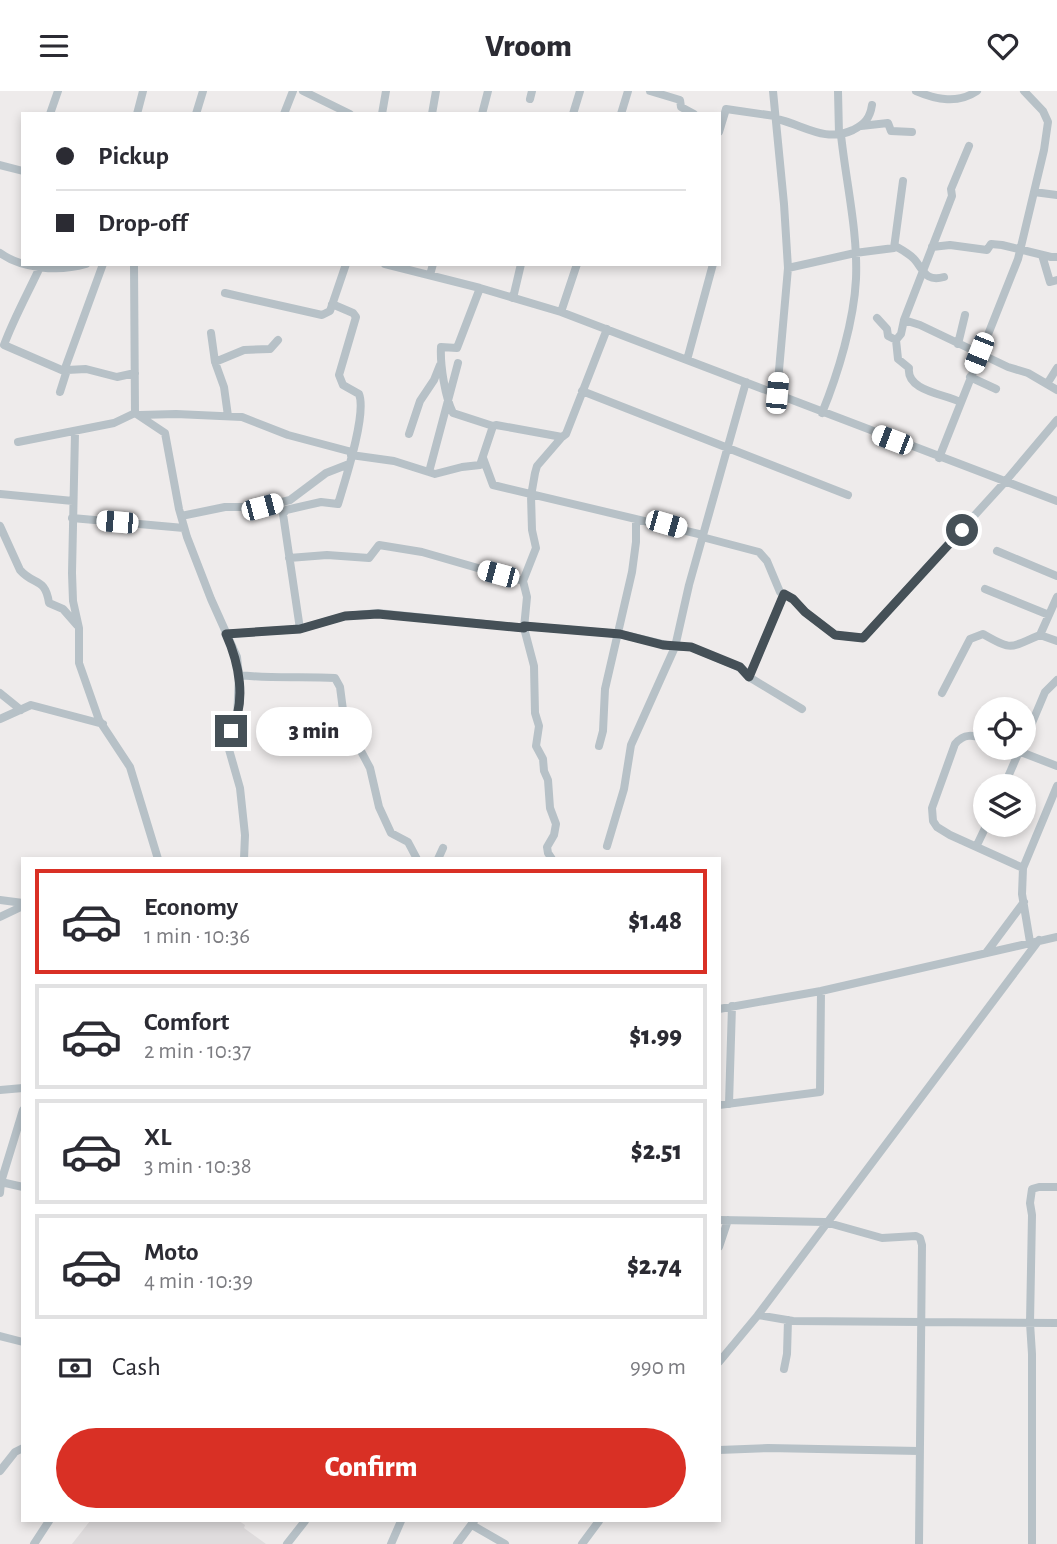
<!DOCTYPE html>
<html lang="en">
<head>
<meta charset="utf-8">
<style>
	:root { --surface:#fff; --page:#f2f2f3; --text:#2b2b33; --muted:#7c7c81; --line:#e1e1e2; --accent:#d93025 }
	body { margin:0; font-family:"Alegreya Sans",sans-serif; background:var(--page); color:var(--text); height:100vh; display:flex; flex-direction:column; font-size:26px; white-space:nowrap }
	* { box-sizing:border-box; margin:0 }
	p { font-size:23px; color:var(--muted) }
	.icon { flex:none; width:38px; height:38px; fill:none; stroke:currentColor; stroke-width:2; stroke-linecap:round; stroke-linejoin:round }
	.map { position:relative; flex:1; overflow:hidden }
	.details { position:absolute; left:21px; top:766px; width:700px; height:665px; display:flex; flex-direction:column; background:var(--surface); border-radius:0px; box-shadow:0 4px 10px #0003 }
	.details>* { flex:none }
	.banner { position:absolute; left:21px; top:21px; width:700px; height:154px; border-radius:0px; box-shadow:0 4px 10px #0003; display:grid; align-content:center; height:154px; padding:0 35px; background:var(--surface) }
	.tools { position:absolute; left:973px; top:606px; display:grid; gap:14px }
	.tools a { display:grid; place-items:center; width:63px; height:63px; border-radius:50%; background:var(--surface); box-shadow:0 4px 10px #0003; font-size:35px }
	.end { position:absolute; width:32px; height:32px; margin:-16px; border:9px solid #455057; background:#fff; box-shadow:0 0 0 4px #fff }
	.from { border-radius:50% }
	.bubble { position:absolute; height:49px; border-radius:24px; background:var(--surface); box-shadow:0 4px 10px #0003; font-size:23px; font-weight:800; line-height:49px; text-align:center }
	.car { position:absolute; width:21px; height:42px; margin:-21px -10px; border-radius:9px; box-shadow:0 0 5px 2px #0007; background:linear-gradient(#fff 24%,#345 0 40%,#fff 0 76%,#345 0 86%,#fff 0) }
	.banner b { display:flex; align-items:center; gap:24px; height:66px; font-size:26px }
	.banner b+b { border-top:2px solid var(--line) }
	.banner i { width:18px; height:18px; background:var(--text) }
	ul { padding:12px 0 0; list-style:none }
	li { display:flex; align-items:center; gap:21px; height:105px; margin:0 14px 10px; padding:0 21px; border:4px solid var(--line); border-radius:0px }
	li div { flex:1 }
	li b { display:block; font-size:26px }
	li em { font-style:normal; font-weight:800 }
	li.current { border-color:var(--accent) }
	li>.icon { width:63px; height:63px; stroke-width:1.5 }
	.pay { display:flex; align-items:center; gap:18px; height:77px; padding:0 35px; font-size:26px }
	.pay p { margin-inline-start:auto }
	.cta { display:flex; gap:14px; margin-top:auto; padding:14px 35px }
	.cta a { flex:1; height:80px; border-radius:42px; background:var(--accent); color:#fff; font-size:28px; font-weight:800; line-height:80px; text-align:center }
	header { display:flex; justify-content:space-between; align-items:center; height:91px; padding:0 35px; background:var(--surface); font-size:32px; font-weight:800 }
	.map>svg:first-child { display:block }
</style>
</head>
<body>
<header><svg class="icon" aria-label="menu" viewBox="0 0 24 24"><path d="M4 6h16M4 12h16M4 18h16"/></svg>Vroom<svg class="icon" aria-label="heart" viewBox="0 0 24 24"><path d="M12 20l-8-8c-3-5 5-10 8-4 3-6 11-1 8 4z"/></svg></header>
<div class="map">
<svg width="1057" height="1453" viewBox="0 0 1057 1453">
	<rect width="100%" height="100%" fill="#eeebeb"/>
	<path fill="#dfdcdd" d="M90,1430H239L245,1434L244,1437L266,1453H72Z"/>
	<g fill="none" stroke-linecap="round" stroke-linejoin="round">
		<path stroke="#b7c1c7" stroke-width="8" d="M303,0L350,23
			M650,0L680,9L681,16L694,23
			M773,0L784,113L788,177L777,302
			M916,0C937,9 958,13 977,0
			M530,8L532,0
			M50,23L58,0
			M137,23L143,0
			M196,23L203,0
			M284,23L293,0
			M382,23L386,0
			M432,23L436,0
			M482,23L488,0
			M573,23L580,0
			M621,23L628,0
			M777,28C804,34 825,52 853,39C865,33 870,27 872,14
			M861,35L888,32L891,40L912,41
			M719,41L726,18L775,25
			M969,55L951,98L952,105L904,229L920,234L1008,276L1028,282L1057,299
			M0,74L23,80
			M1034,101L1057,104
			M895,155C902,159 910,163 915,169C924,180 926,191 944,186
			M932,156L950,154L987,159L991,153L1002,154L1051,166H1057
			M0,162C22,178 59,181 86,173
			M1042,164L1050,191L1057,189
			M134,173L135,322
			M385,173L480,197L561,221L1057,410
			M40,176C28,202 14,227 4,254L64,280L103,173
			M788,177L855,162L894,157L903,90
			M430,184L433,173
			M480,197L457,257L441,256C440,274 445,306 453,322L493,335
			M225,202L322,224L330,220L346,173
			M513,207L521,173
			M561,221L577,173
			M877,227L887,238L888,245L896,249
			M904,229L901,243L896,249L898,268L909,277C906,300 945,303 960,311
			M211,242L215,271L244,259L270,258L278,249
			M958,253L965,224
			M687,269L713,173
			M215,271L224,296L228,325
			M970,286L996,298
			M1047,293L1057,277
			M582,300L848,404
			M60,301L67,279L86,278L117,286L135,282
			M135,322L165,342L179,418L187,446L211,508L237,566L239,584L237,629L231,640L228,655L240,697L245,744L244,768
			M822,322C838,283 854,230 856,188C858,141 846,91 841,44L839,43L838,0
			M140,324L176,323L242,326L288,344L352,361
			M75,342L72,482L73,510L79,537V572L99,629L130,676L158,768
			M409,343L420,310L434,289L440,274
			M18,351L114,332L135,322
			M351,364L394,370L435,383L462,376L480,374L493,335L496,334L562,346L566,343L607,238
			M483,367L493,394L703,444
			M939,367L1018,168L1044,59L1048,31L1043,20L1024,0
			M429,381L458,272
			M0,403L73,410
			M181,425L225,416H262L290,409L326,382L349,373
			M72,427L184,437
			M0,435L20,479C34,495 45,486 49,512L63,518L77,534
			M702,446L759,461L767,470L780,501L793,508L805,521L835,544L863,547L1004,392L1057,329
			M997,460L1057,485
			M289,467L327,464L369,467L379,454L422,461L523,490
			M985,498L1049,524
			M1057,506L1040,544L1057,550
			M525,535L620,543L675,556L689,494L746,291
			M300,538L283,423L286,419L321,411L338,413C345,390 367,323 359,303L343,294L339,284L356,226L353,222L332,213
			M226,543L300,538L345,525L378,522L524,537
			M239,584C271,588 303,585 335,587L340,596L343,619L354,647L370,677L379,716L391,742L408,751L417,768
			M749,586L784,503
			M0,602L21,619
			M942,602L970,548L983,543C1014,561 1010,556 1040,544
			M0,628L31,614L103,633
			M985,648C973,644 964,642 955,653L932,717L933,730L937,736L950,744L1023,777
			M1024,651L1045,601L1057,589
			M599,655L603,640L605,598L632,481L636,451V429
			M1008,656L1057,675
			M1004,695L1021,656
			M977,754L987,733
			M607,755L624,698L631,654L675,556H691L739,576L749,586L802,618
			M438,768L443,757
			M552,768L548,762L547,756L554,744L556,733L550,717L548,689L544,680L543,668L536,655L539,635L535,622L534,575L524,537L527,506L523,490L536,457L532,439L531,405L535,382L537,375L562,346
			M0,809L23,812
			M0,826L23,815
			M1030,851L1022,803L1023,777L1057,695
			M986,862L1024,811
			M719,918L821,900L1057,846
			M0,999L23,997
			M729,1013L732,915
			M719,1014L820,1001L821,900
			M1,1091L23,1096
			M0,1102L1,1091L23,1019
			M719,1129L825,1131L882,1147L916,1145L920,1147L922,1154L919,1453
			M719,1156L728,1129
			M758,1224L793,1230L1057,1232
			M0,1245L23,1251
			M719,1271L758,1224L1039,849
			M784,1278L787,1263L788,1229
			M719,1359L768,1357L919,1360
			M0,1380L15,1361L23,1357
			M472,1434L505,1453
			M34,1453L49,1430
			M287,1453L305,1430
			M391,1453L401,1430
			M457,1453L474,1430
			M582,1453L599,1430
			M1032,1453V1263L1030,1232L1032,1124L1030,1112L1032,1098L1039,1096H1057"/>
	</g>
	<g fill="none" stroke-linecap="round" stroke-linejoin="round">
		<path stroke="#455057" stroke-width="9" d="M231,640C247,610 239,572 226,543L300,538L345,525L378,523L524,537V535L620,543L663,554L691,556L740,576L749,586L784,503L793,508L805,521L835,544L863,547L962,439"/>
	</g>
</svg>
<div class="tools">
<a><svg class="icon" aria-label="locate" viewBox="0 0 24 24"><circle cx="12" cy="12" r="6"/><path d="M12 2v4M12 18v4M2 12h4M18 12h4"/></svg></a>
<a><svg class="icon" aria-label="layers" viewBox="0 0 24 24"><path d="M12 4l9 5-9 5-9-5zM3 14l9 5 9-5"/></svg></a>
</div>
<i class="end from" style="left:962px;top:439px"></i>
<i class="end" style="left:231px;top:640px"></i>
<div class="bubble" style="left:256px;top:616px;width:116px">3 min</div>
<i class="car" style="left:979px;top:262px;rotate:202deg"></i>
<i class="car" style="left:777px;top:302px;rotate:5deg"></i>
<i class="car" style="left:892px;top:349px;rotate:291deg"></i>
<i class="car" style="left:262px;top:416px;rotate:75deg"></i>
<i class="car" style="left:117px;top:431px;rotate:275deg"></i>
<i class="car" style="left:666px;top:433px;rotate:106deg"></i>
<i class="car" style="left:498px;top:483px;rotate:285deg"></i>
<div class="banner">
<b><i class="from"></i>Pickup</b>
<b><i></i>Drop-off</b>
</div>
<section class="details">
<ul>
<li class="current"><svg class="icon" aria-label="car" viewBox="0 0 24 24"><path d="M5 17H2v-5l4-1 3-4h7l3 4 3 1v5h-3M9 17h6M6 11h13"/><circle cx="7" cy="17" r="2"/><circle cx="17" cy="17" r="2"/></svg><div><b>Economy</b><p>1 min · 10:36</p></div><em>$1.48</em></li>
<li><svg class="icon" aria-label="car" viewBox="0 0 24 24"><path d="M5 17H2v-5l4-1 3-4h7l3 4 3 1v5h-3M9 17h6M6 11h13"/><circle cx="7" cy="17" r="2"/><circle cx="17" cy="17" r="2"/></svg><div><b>Comfort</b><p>2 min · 10:37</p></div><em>$1.99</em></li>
<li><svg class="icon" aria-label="car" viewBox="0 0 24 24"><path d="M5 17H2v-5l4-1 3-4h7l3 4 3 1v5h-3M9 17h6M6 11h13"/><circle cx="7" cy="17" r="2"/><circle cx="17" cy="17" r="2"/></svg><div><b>XL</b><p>3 min · 10:38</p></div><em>$2.51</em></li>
<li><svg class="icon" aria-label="car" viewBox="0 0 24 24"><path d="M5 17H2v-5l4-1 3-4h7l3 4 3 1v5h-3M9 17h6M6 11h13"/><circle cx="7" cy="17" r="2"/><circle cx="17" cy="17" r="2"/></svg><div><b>Moto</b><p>4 min · 10:39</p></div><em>$2.74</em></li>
</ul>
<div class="pay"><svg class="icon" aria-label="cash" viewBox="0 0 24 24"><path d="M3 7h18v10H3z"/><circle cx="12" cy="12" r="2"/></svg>Cash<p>990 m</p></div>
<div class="cta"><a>Confirm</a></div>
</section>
</div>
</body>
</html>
